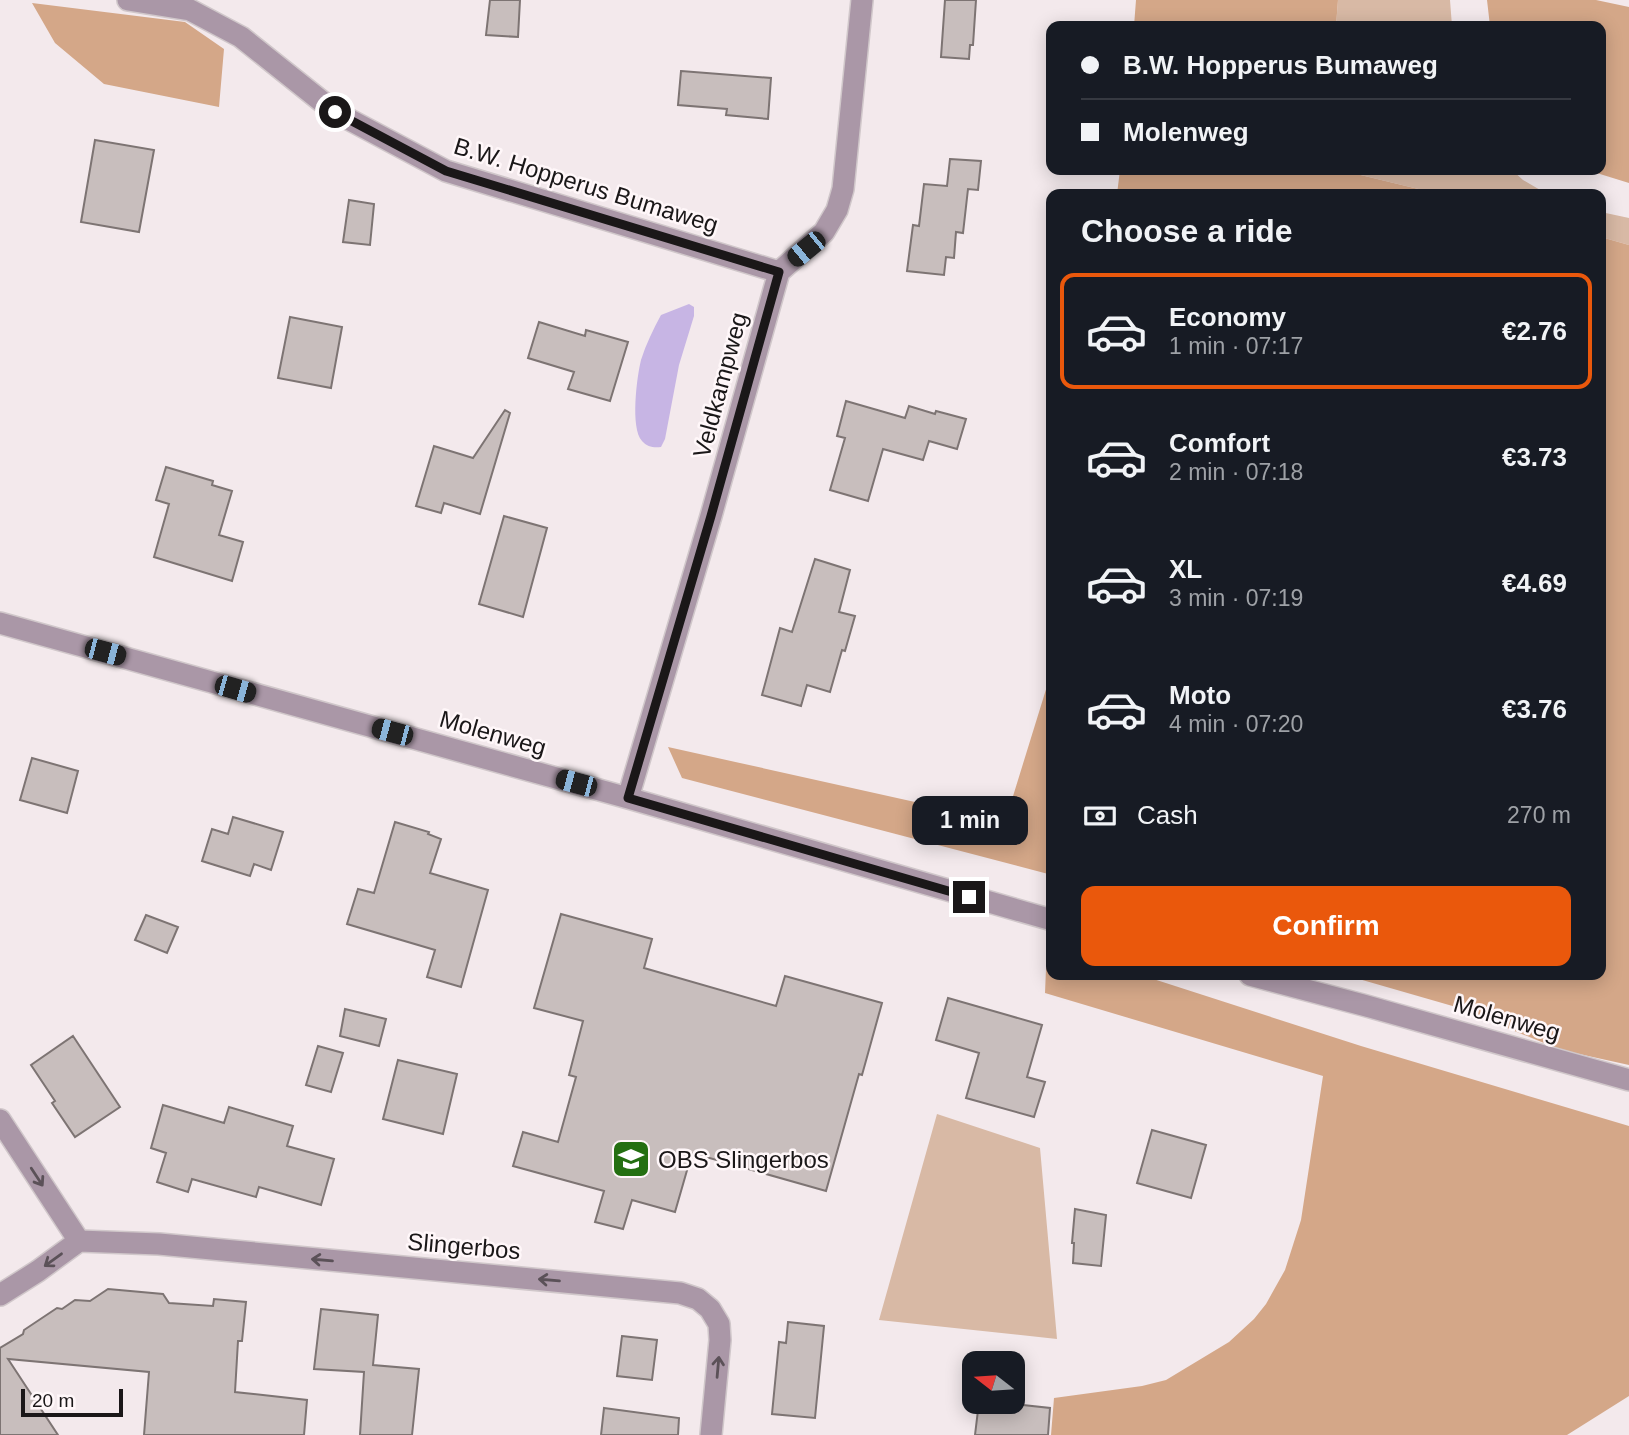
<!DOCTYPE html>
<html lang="en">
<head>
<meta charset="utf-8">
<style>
	:root { --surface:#171b24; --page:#20242c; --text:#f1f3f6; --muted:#9ea1a6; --line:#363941; --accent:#ea580c }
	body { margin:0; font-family:Arial,sans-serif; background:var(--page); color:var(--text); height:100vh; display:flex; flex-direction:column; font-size:26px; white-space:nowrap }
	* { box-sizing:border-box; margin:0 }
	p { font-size:23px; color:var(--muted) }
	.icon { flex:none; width:38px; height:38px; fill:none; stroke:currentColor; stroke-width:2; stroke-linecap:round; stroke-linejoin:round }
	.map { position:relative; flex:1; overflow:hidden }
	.drawer { position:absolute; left:1046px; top:189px; width:560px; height:791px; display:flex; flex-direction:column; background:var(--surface); border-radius:14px; box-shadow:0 4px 18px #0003 }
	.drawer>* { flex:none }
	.guide { position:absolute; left:1046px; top:21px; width:560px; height:154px; border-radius:14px; box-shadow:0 4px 18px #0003; display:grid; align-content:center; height:154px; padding:0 35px; background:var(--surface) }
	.needle { width:46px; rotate:287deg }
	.buttons { position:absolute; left:962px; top:1351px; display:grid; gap:14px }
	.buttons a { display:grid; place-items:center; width:63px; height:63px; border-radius:14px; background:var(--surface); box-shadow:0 4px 18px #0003; font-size:35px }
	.scale { position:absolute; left:21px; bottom:18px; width:102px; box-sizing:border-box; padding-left:7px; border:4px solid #1a1718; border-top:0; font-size:19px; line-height:24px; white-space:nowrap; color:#1a1718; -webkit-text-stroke:5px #fff7f9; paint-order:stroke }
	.end { position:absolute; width:32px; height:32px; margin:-16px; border:9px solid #1a1718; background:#fff; box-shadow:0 0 0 4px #fff }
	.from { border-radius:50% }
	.bubble { position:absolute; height:49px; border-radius:14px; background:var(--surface); box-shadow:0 4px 18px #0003; font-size:23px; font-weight:800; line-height:49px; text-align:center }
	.car { position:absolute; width:21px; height:42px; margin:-21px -10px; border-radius:9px; box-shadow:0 0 5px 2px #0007; background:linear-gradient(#222 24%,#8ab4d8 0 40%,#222 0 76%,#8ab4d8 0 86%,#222 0) }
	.guide b { display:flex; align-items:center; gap:24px; height:66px; font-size:26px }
	.guide b+b { border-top:2px solid var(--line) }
	.guide i { width:18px; height:18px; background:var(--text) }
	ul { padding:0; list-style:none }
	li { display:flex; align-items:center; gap:21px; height:116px; margin:0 14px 10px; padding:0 21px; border:4px solid transparent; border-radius:14px }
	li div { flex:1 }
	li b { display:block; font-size:26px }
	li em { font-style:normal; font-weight:800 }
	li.active { border-color:var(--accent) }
	li>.icon { width:63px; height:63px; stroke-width:1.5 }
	h2 { padding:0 35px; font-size:32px; line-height:84px }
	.pay { display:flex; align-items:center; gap:18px; height:77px; padding:0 35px; font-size:26px }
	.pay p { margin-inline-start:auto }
	.button { display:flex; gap:14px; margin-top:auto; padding:14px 35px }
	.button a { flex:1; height:80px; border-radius:14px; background:var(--accent); color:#fff; font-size:28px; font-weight:800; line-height:80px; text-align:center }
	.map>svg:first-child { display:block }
</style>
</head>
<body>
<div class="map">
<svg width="1629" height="1435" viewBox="0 0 1629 1435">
	<rect width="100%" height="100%" fill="#f3e9ec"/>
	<path fill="#d8b9a5" d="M1338,0H1450L1452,26H1336Z
		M1340,170H1512L1523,180L1547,194H1439Z
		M1601,212L1629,218V245L1601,237Z
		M937,1114L1040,1148L1057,1339L879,1320Z"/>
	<path fill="#d4a788" d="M1136,0H1338L1336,26H1134Z
		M1487,0H1596L1629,7V183L1587,170H1601V26H1490Z
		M32,3L185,22L224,49L219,107L104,84L55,43Z
		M1120,170H1340L1439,194H1117Z
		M1601,237L1629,245V1065L1561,1050L1456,1007L1345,975H1601Z
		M1052,670V875L682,778L668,747L1005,822Z
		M1047,945L1052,946V975H1141L1361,1046L1629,1126V1396L1567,1435H1051L1054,1398L1142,1386L1166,1380L1229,1342L1254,1319L1266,1304L1285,1270L1301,1220L1323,1076L1045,993Z"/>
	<path fill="#c7b5e4" d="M689,304L694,307V316L679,365L665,439L661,447C654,448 647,447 642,441C630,428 637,376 641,360C646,344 653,330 661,315Z"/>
	<path fill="#c8bebd" stroke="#7d7473" stroke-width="2" d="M490,0H520L518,37L486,35Z
		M945,0H976L973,45H970L969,59L941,57Z
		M681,71L771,78L768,119L726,115L727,109L678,105Z
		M95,140L154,150L139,232L81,222Z
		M950,159L981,161L978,190L968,189L963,233L956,232L954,258L946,257L944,275L907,271L913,225L919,226L924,184L947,186Z
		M349,200L374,204L370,245L343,242Z
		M290,317L342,327L331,388L278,378Z
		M539,322L585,336L586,330L628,342L610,401L568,389L574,372L528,358Z
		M846,401L905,418L909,406L935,414L936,411L966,419L957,449L929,441L923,460L883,449L868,501L830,490L845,438L837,436Z
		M505,410L510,413L480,514L444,503L441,513L416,506L434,446L473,458Z
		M166,467L213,481L212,485L232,491L219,535L243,542L232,581L154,557L169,504L156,500Z
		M504,516L547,528L523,617L479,604Z
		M815,559L850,570L839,612L855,616L845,651L842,650L830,692L807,685L801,706L762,695L780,628L792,632Z
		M32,758L78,771L67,813L20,800Z
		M233,817L283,832L271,870L254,864L250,876L202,861L212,829L228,834Z
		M395,822L429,832L428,834L441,839L430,873L488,890L461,987L427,977L435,950L347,924L358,889L374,893Z
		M561,914L652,939L644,968L776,1006L785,976L882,1003L862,1075L859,1074L826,1191L692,1153L675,1212L632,1200L623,1229L595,1222L604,1191L513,1166L523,1132L558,1142L576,1077L569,1075L583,1021L534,1008Z
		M146,915L178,927L167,953L135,940Z
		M948,998L1042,1025L1027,1077L1045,1082L1034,1117L966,1098L979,1053L936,1040Z
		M345,1009L386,1019L379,1046L340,1036Z
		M73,1036L120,1107L75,1137L52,1103L55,1101L31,1065Z
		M318,1046L343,1053L331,1092L306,1085Z
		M398,1060L457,1074L443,1134L383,1119Z
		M163,1105L224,1123L229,1107L293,1126L287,1146L334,1159L321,1205L259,1187L256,1197L192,1179L188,1192L157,1182L166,1153L151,1148Z
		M1152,1130L1206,1145L1191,1198L1137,1183Z
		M1075,1209L1106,1215L1101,1266L1073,1263L1074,1243H1072Z
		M108,1289L163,1294L169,1303L213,1306L214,1299L246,1302L242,1341H238L235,1392L307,1400L304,1435H144L149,1372L8,1359L58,1435H0V1348L23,1334L24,1330L57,1308L62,1309L75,1300L90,1301Z
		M321,1309L378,1315L373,1365L419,1369L412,1435H360L364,1372L314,1369Z
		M788,1322L824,1326L815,1418L772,1414L779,1342L786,1343Z
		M622,1336L657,1340L652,1380L617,1376Z
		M979,1402H994L1050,1408L1048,1435H975Z
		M604,1408L679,1418L678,1435H601Z"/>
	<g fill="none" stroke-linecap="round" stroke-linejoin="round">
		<defs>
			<path id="minor" d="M128,0L190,10L241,37L335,112L446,171L779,272
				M0,623L628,798L1052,920
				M628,798L711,516L779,272L824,232L837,210L843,189L862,0
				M1250,975L1363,1005L1629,1080
				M0,1120L79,1241
				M0,1295L38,1271L79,1241L159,1244L680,1293L698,1299L710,1309L719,1324L720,1340L711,1435"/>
		</defs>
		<use href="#minor" stroke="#d0c7ca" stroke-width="24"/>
		<use href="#minor" stroke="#aa97a7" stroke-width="21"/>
	</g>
	<defs><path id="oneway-shaft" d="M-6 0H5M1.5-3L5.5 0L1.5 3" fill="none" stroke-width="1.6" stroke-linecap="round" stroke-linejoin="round" transform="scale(1.75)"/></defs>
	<g stroke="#5b5158">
		<use href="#oneway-shaft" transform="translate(37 1177) rotate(57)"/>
		<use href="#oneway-shaft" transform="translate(53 1260) rotate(144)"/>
		<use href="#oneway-shaft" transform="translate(322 1260) rotate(-175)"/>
		<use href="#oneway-shaft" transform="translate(549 1280) rotate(-175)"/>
		<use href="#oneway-shaft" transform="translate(718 1367) rotate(-85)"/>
	</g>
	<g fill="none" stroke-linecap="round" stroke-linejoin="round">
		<path stroke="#1a1718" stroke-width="9" d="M335,112L446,171L779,272L711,516L628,798L969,897"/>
	</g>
	<defs>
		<symbol id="school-square" viewBox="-11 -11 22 22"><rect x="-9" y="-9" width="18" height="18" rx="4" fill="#246f11" stroke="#fff7f9"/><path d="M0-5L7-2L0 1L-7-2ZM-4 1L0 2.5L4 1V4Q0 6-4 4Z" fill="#fff"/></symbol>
	</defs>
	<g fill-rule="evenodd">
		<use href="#school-square" x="609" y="1137" width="44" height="44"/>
	</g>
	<g text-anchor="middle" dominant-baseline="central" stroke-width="5" stroke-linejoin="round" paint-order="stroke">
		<g font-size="24" fill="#1a1718" stroke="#fff7f9">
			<text transform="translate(586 185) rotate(17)">B.W. Hopperus Bumaweg</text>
			<text transform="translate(720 385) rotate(-75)">Veldkampweg</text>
			<text transform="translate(493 733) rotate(16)">Molenweg</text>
			<text transform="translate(1507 1018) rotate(16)">Molenweg</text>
			<text transform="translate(464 1246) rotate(5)">Slingerbos</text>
		</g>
		<g font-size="24" fill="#1a1718" stroke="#fff7f9" text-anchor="start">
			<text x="658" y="1159">OBS Slingerbos</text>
		</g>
	</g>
</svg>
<div class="buttons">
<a><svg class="needle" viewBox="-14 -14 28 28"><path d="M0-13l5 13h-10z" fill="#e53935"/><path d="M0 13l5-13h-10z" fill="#9ea1a6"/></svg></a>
</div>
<div class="scale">20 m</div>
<i class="end from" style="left:335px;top:112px"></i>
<i class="end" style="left:969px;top:897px"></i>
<div class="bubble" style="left:912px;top:796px;width:116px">1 min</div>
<i class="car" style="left:806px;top:249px;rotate:231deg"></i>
<i class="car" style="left:105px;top:652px;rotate:105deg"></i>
<i class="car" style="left:235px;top:689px;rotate:106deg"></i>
<i class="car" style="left:392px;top:732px;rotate:285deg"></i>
<i class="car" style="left:576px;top:783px;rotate:285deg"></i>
<div class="guide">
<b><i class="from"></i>B.W. Hopperus Bumaweg</b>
<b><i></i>Molenweg</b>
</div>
<section class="drawer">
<h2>Choose a ride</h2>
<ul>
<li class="active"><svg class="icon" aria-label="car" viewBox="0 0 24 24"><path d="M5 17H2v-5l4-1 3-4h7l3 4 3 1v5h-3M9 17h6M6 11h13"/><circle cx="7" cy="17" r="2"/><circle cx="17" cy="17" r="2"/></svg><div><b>Economy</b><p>1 min · 07:17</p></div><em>€2.76</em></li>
<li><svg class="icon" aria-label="car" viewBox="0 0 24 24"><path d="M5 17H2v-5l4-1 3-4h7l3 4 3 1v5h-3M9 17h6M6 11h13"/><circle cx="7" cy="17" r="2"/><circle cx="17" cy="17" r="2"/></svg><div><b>Comfort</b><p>2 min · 07:18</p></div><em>€3.73</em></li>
<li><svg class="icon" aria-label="car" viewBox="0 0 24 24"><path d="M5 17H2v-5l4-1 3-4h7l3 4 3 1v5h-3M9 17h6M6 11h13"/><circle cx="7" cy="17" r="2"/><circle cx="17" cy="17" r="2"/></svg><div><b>XL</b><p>3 min · 07:19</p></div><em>€4.69</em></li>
<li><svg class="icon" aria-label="car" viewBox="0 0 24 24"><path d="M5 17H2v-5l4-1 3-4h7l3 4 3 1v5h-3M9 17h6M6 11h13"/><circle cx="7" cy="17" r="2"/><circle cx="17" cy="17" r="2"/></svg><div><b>Moto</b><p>4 min · 07:20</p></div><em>€3.76</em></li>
</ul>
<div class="pay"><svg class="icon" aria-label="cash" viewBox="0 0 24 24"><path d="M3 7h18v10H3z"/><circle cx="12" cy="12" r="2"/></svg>Cash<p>270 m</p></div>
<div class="button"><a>Confirm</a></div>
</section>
</div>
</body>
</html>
